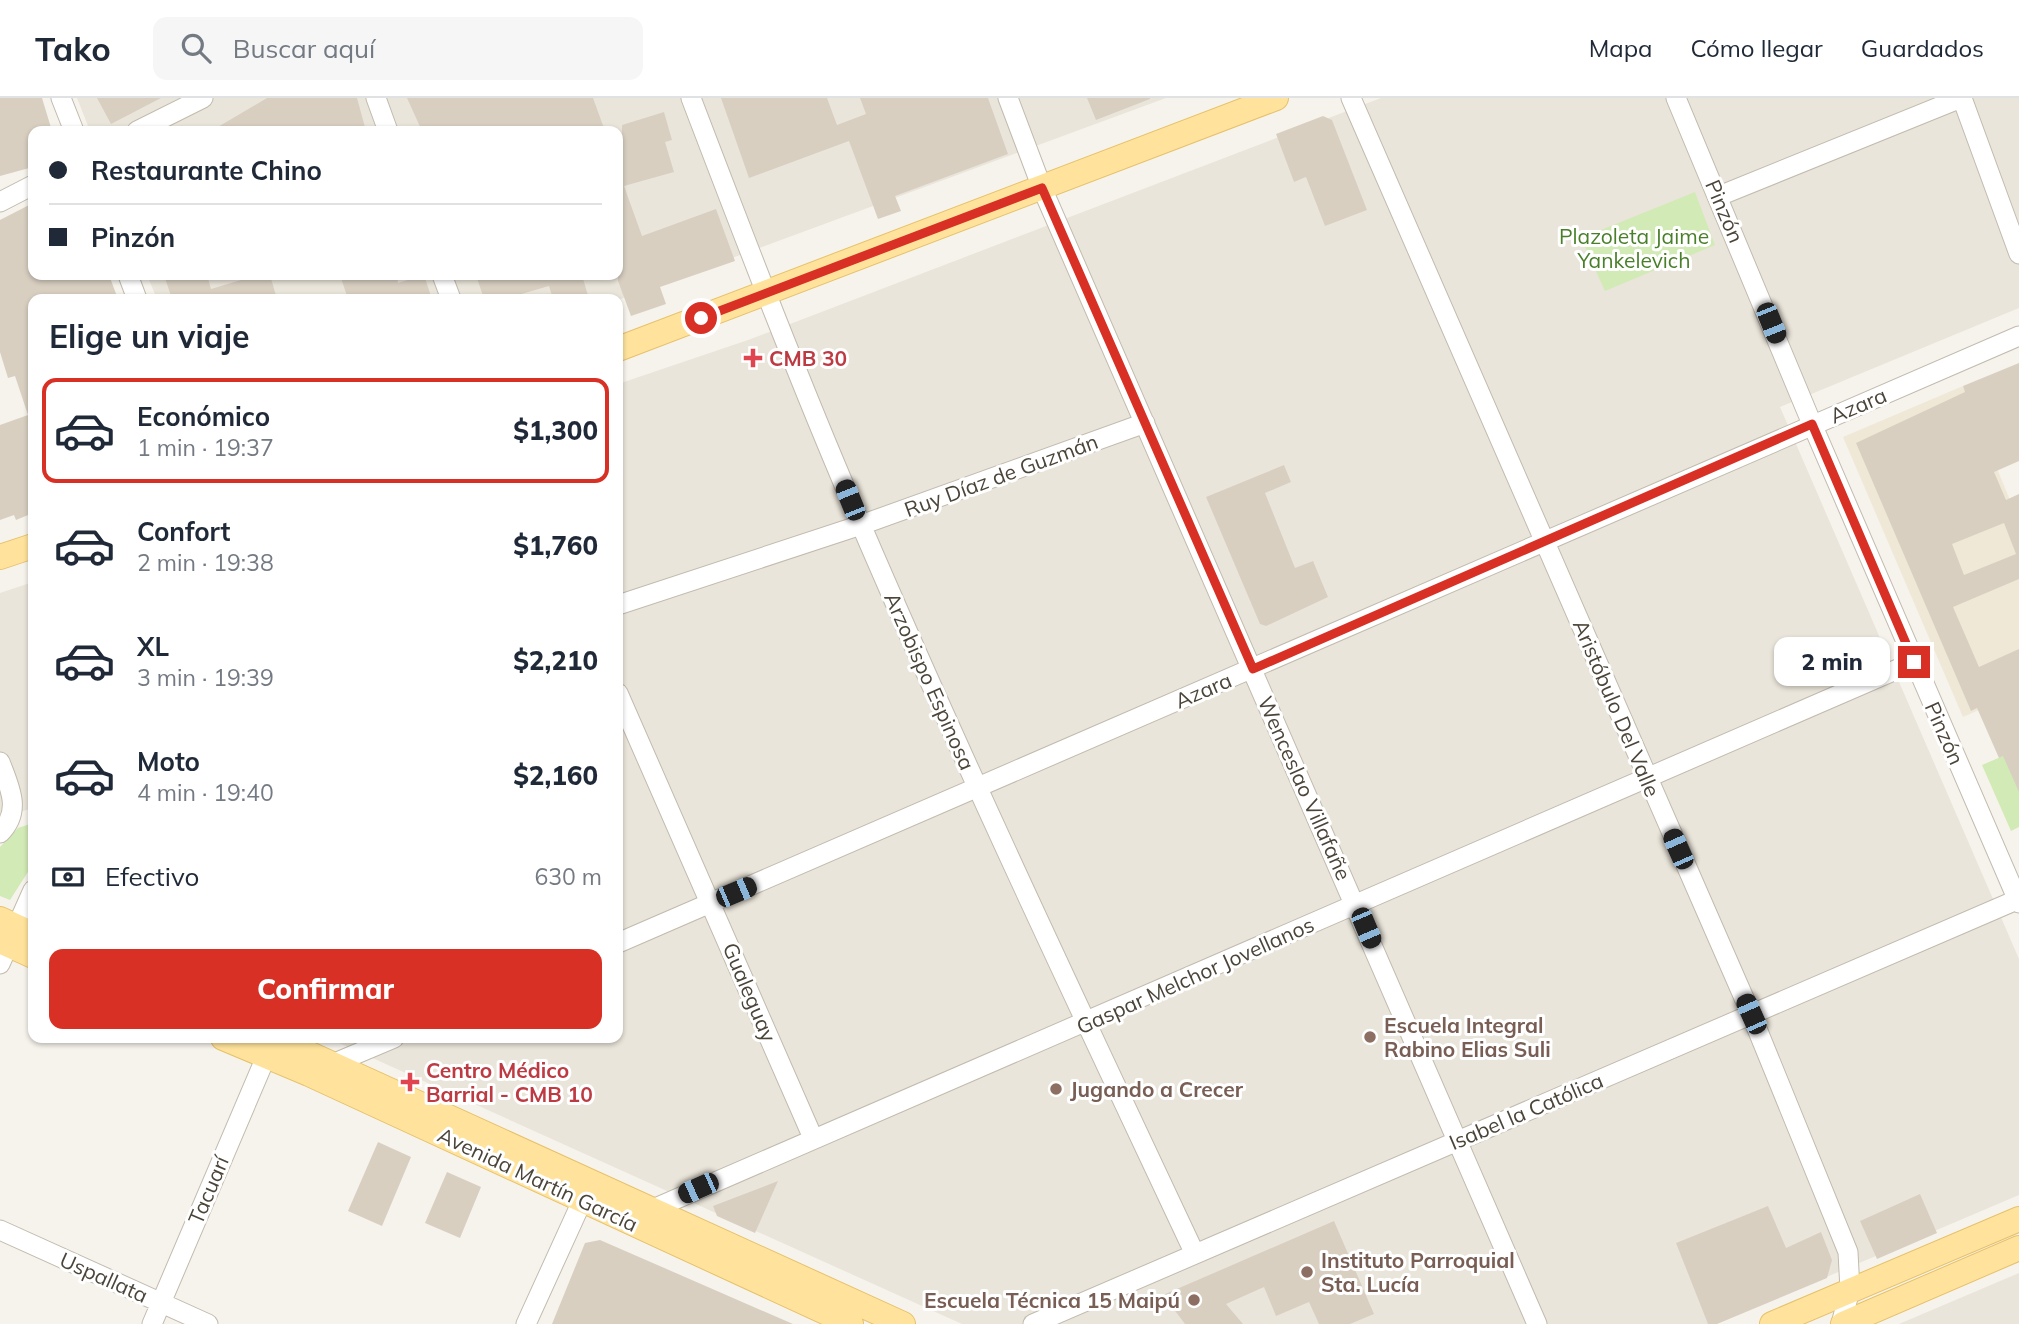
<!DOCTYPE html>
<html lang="es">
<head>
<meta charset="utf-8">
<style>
	:root { --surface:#fff; --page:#f6f6f7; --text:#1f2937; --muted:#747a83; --line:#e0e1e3; --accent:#d93025 }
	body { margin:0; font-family:Mulish,sans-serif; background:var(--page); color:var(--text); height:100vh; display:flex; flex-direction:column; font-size:26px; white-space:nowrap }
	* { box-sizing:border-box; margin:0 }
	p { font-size:23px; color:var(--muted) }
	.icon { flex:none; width:38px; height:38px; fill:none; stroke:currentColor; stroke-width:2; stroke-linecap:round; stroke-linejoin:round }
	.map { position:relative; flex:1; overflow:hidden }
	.drawer { position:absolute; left:28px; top:196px; width:595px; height:749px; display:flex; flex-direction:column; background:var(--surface); border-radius:14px; box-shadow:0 2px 5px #0004 }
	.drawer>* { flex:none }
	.banner { position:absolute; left:28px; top:28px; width:595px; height:154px; border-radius:14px; box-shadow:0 2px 5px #0004; display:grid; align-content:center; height:154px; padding:0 21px; background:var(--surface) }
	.end { position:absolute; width:32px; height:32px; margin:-16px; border:9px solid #d93025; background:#fff; box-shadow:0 0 0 4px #fff }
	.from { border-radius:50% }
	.bubble { position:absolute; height:49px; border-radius:14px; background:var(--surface); box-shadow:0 2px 5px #0004; font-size:23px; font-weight:800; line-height:49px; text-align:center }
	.car { position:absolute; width:21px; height:42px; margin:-21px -10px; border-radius:9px; box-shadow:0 0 5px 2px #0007; background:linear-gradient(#222 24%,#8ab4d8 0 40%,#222 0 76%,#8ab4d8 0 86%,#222 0) }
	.banner b { display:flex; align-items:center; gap:24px; height:66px; font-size:26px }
	.banner b+b { border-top:2px solid var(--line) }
	.banner i { width:18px; height:18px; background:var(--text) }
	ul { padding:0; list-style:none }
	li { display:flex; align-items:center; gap:21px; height:105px; margin:0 14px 10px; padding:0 7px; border:4px solid transparent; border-radius:14px }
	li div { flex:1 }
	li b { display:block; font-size:26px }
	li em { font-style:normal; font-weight:800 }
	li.selected { border-color:var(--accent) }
	li>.icon { width:63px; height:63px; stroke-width:1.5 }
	h2 { padding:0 21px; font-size:32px; line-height:84px }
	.pay { display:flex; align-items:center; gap:18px; height:77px; padding:0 21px; font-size:26px }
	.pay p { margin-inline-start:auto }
	.cta { display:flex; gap:14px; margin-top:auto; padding:14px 21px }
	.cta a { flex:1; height:80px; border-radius:14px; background:var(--accent); color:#fff; font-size:28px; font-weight:800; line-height:80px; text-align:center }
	header { display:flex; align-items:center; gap:42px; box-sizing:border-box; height:98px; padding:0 35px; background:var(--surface); border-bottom:2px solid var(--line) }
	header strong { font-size:33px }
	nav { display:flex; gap:38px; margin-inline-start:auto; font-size:24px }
	.search { width:490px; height:63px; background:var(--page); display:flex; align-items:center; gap:18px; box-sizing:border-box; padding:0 24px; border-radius:14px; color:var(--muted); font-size:26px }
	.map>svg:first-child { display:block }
</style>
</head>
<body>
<header>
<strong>Tako</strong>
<div class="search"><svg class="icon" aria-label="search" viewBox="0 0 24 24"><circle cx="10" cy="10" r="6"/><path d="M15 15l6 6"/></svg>Buscar aquí</div>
<nav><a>Mapa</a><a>Cómo llegar</a><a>Guardados</a></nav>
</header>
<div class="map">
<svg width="2019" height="1226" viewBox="0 0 2019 1226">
	<rect width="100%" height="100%" fill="#f6f3ec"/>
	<path fill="#eae5da" d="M77,0H1166L618,202L157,201L147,177H618V33H90Z
		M1381,0H2019V210L1780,309L2019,861V1097L1716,1226H962L328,940H618V286L748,242Z
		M33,484V710L0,720V495Z
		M2019,1175V1226H1899Z"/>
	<path fill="#efe8d6" d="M1963,288L2019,424V594L1963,619L1843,339Z"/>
	<path fill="#d2eab5" d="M1695,94L1715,147L1605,193L1581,140Z
		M2017,652L2008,668L2019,691V729L2011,733L1982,667Z
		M33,725V766L10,802L0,798V749L18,730Z"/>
	<path fill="#d8cfc1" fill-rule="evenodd" d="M0,0H42L52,33H33V69L0,78Z
		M97,0H161L111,26Z
		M267,0H357L366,33H211Z
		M407,0H593L605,33H422Z
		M721,0H827L837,27L866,16L860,0H988L1008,56L895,98L901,113L878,121L849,43L749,80Z
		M1087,0H1150V1L1096,22Z
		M664,14L672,42L665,44L674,74L624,88L642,138L716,111L735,163L660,189L666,206L631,218L618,183V76L622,81V27Z
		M1323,18L1332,22L1367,112L1325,128L1306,79L1294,84L1276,36Z
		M33,105V177H109L118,201H33V415L16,422L14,417L0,422V327L28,317L15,278L8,280L0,254V122Z
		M164,177H207L211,191L258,177H270L277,201H172Z
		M340,177H397L398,185L424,177L432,201H348Z
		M476,177H582L589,201H553L549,188L511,199L512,201H484Z
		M2019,265V363L1994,374L2006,402L2019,396V481L1953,509L1979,569L2019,551V694L2003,658L1999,660L1977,610L1971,613L1856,345L1965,294L1963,288ZM2004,425L2016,456L1964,477L1952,446Z
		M1284,367L1291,384L1265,395L1295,470L1313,463L1328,499L1266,528L1260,526L1206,399Z
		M378,1044L411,1059L382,1128L348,1113Z
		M447,1074L481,1089L460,1140L425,1125Z
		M778,1083L755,1135L717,1118L713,1108Z
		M1920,1096L1937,1135L1877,1161L1860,1123Z
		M1768,1108L1786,1150L1821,1134L1832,1162L1827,1180L1717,1226H1708L1676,1145Z
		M1334,1123L1374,1216L1350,1226H1319L1309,1204L1276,1218L1264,1189L1226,1206L1243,1226H1185L1163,1197Z
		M600,1142L793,1226H552L585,1145Z"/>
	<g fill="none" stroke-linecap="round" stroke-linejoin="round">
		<defs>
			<path id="minor" d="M61,0L74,33
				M376,0L388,33
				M691,0C746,144 801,288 862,429C967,673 1081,914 1194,1154
				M1008,0L1042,90L1537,1226
				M1351,0L1751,916L1848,1154L1850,1192L1841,1226
				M1676,0L1812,326L2019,805
				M1962,0L2019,156
				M137,33L203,0
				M1719,98L1961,0
				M0,104L33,87
				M128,177L137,201
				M442,177L451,201
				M618,507L861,427L1145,325
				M618,595L813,1040
				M0,664C10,690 22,713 0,735
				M618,845L2019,238
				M0,866L33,792
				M323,970L394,940
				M644,1115L1914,564
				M0,1132L208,1226
				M152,1226L271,947
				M526,1226L588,1090
				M1033,1226L2019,801"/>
			<path id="major" d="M618,251L1276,0
				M0,459L33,448
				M0,821L33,836
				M0,843L33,858
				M223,940L309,976L851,1226
				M275,940L903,1226
				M1772,1226L2019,1121
				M1843,1226L2019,1150"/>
		</defs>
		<use href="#minor" stroke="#c2bbae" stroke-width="21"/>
		<use href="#major" stroke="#e6c16a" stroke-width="26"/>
		<use href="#minor" stroke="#fff" stroke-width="19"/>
		<use href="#major" stroke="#ffe39c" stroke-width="24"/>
	</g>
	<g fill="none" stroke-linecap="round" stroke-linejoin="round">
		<path stroke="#d93025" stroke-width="9" d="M701,220L1042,90L1253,571L1812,326L1914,564"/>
	</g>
	<g fill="#e0444e" stroke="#fff" stroke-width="2.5">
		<path d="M749.5 249.5h7v7h7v7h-7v7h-7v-7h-7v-7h7z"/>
		<path d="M406.5 973.5h7v7h7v7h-7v7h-7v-7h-7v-7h7z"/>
	</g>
	<g fill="#8d6e63" stroke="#fff" stroke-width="2.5">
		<circle cx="1370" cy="939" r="7"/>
		<circle cx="1056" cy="991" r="7"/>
		<circle cx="1307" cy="1174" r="7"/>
		<circle cx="1194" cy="1202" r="7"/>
	</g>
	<g text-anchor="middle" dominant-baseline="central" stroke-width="6" stroke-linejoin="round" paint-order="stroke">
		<g font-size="21" fill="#4b4439" stroke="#fff">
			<text transform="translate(1725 113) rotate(67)">Pinzón</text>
			<text transform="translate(1858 307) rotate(-23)">Azara</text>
			<text transform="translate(1001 377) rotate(-20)">Ruy Díaz de Guzmán</text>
			<text transform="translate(930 583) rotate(66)">Arzobispo Espinosa</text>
			<text transform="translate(1203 592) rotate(-23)">Azara</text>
			<text transform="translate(1617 610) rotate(67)">Aristóbulo Del Valle</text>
			<text transform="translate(1945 635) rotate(66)">Pinzón</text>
			<text transform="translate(1305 690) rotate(66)">Wenceslao Villafañe</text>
			<text transform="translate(1195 877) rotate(-24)">Gaspar Melchor Jovellanos</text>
			<text transform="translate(750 894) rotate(67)">Gualeguay</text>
			<text transform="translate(1526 1013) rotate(-23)">Isabel la Católica</text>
			<text transform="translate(538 1081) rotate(25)">Avenida Martín García</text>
			<text transform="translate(208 1092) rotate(-67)">Tacuarí</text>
			<text transform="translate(104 1179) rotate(24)">Uspallata</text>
		</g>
		<g font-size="21" fill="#4a7f2a" stroke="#fff">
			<text x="1634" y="138">Plazoleta Jaime<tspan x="1634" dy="24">Yankelevich</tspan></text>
		</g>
		<g font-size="21" font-weight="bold" fill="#be3a42" stroke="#fff" text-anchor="start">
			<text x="769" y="260">CMB 30</text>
			<text x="426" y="972">Centro Médico<tspan x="426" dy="24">Barrial - CMB 10</tspan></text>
		</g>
		<g font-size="21" font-weight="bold" fill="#785e54" stroke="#fff" text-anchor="start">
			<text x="1384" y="927">Escuela Integral<tspan x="1384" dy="24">Rabino Elias Suli</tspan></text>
			<text x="1070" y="991">Jugando a Crecer</text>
			<text x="1321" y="1162">Instituto Parroquial<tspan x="1321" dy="24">Sta. Lucía</tspan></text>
			<text x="1180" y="1202" text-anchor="end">Escuela Técnica 15 Maipú</text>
		</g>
	</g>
</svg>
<i class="end from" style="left:701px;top:220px"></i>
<i class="end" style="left:1914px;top:564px"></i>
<div class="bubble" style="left:1774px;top:539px;width:116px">2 min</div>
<i class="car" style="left:1771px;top:225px;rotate:158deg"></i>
<i class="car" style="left:850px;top:402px;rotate:338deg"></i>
<i class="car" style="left:1678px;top:751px;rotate:336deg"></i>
<i class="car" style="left:736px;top:794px;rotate:67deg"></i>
<i class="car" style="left:1366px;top:830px;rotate:157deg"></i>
<i class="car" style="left:1751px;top:916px;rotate:336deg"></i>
<i class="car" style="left:698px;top:1090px;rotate:246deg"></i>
<div class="banner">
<b><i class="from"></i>Restaurante Chino</b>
<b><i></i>Pinzón</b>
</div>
<section class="drawer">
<h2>Elige un viaje</h2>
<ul>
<li class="selected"><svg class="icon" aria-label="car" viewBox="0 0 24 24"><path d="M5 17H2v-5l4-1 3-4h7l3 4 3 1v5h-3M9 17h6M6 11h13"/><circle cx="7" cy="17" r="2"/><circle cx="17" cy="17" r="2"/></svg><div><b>Económico</b><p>1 min · 19:37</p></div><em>$1,300</em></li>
<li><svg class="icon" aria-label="car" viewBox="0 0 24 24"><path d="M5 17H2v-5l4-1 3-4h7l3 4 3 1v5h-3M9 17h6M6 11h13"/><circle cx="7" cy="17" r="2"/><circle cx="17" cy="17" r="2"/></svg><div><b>Confort</b><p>2 min · 19:38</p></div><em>$1,760</em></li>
<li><svg class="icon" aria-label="car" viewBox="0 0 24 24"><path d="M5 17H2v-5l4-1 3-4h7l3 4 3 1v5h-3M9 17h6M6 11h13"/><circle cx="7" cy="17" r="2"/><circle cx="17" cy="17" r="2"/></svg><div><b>XL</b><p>3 min · 19:39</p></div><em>$2,210</em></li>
<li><svg class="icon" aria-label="car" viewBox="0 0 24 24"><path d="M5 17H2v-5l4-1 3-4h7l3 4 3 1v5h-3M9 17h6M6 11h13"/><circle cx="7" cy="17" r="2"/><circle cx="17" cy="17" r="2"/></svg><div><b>Moto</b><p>4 min · 19:40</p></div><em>$2,160</em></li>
</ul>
<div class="pay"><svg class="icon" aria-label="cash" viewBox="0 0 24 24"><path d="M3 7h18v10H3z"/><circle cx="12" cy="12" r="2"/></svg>Efectivo<p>630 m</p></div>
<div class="cta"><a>Confirmar</a></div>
</section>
</div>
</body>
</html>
